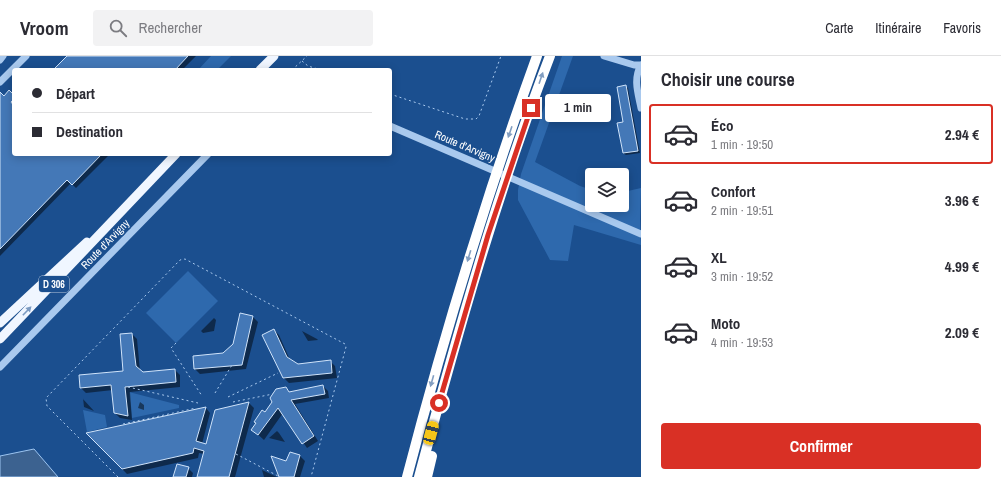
<!DOCTYPE html>
<html lang="fr">
<head>
<meta charset="utf-8">
<style>
	:root { --surface:#fff; --page:#f2f2f3; --text:#2b2b33; --muted:#7c7c81; --line:#e1e1e2; --accent:#d93025 }
	body { margin:0; font-family:"Archivo Narrow",sans-serif; background:var(--page); color:var(--text); height:100vh; display:flex; flex-direction:column; font-size:15px; white-space:nowrap }
	* { box-sizing:border-box; margin:0 }
	p { font-size:13px; color:var(--muted) }
	.icon { flex:none; width:22px; height:22px; fill:none; stroke:currentColor; stroke-width:2; stroke-linecap:round; stroke-linejoin:round }
	.map { position:relative; flex:1; overflow:hidden }
	.side { display:flex; flex-direction:column; background:var(--surface); width:360px }
	.side>* { flex:none }
	.hud { position:absolute; left:12px; top:12px; width:380px; height:88px; border-radius:4px; box-shadow:0 2px 10px #0003; display:grid; align-content:center; height:88px; padding:0 20px; background:var(--surface) }
	.tools { position:absolute; left:585px; top:112px; display:grid; gap:8px }
	.tools a { display:grid; place-items:center; width:44px; height:44px; border-radius:4px; background:var(--surface); box-shadow:0 2px 10px #0003; font-size:20px }
	.end { position:absolute; width:18px; height:18px; margin:-9px; border:5px solid #d93025; background:#fff; box-shadow:0 0 0 2px #fff }
	.from { border-radius:50% }
	.bubble { position:absolute; height:28px; border-radius:4px; background:var(--surface); box-shadow:0 2px 10px #0003; font-size:13px; font-weight:700; line-height:28px; text-align:center }
	.car { position:absolute; width:12px; height:24px; margin:-12px -6px; border-radius:5px; box-shadow:0 0 3px 1px #0007; background:linear-gradient(#f5c518 24%,#345 0 40%,#f5c518 0 76%,#345 0 86%,#f5c518 0) }
	.hud b { display:flex; align-items:center; gap:14px; height:38px; font-size:15px }
	.hud b+b { border-top:1px solid var(--line) }
	.hud i { width:10px; height:10px; background:var(--text) }
	ul { padding:0; list-style:none }
	li { display:flex; align-items:center; gap:12px; height:60px; margin:0 8px 6px; padding:0 12px; border:2px solid transparent; border-radius:4px }
	li div { flex:1 }
	li b { display:block; font-size:15px }
	li em { font-style:normal; font-weight:700 }
	li.active { border-color:var(--accent) }
	li>.icon { width:36px; height:36px; stroke-width:1.5 }
	h2 { padding:0 20px; font-size:18px; line-height:48px }
	.primary-button { display:flex; gap:8px; margin-top:auto; padding:8px 20px }
	.primary-button a { flex:1; height:46px; border-radius:4px; background:var(--accent); color:#fff; font-size:16px; font-weight:700; line-height:46px; text-align:center }
	header { display:flex; align-items:center; gap:24px; box-sizing:border-box; height:56px; padding:0 20px; background:var(--surface); border-bottom:1px solid var(--line) }
	header strong { font-size:19px }
	nav { display:flex; gap:22px; margin-inline-start:auto; font-size:14px }
	.search { width:280px; height:36px; background:var(--page); display:flex; align-items:center; gap:10px; box-sizing:border-box; padding:0 14px; border-radius:4px; color:var(--muted); font-size:15px }
	main { display:flex; flex:1; min-height:0 }
	.map>svg:first-child { display:block }
</style>
</head>
<body>
<header>
<strong>Vroom</strong>
<div class="search"><svg class="icon" aria-label="search" viewBox="0 0 24 24"><circle cx="10" cy="10" r="6"/><path d="M15 15l6 6"/></svg>Rechercher</div>
<nav><a>Carte</a><a>Itinéraire</a><a>Favoris</a></nav>
</header>
<main>
<div class="map">
<svg width="641" height="421" viewBox="0 0 641 421">
	<rect width="100%" height="100%" fill="#1b4f8f"/>
	<path fill="#2e69ad" d="M211,0H231L217,14H198Z
		M562,0H573L535,106L580,130L592,134V149H614L624,152L627,150L626,137L628,135L641,132L640,163L641,189L574,169L568,205L550,204L518,144V134L521,118Z
		M188,215L218,245L176,287L146,257Z
		M129,336L179,349V352L132,362Z
		M83,354L105,359L107,371L87,376Z"/>
	<path fill="#3c6290" stroke="#9cc4f0" d="M34,393L58,421H0V400Z"/>
	<path fill="#0007" d="M68,0H196L182,14H54Z
		M625,30L628,32L640,97L626,99L623,97Z
		M0,37L4,41L14,40V98H110L76,132L71,127L0,200Z
		M253,261L258,266L246,313L200,318L195,313L224,298L234,289Z
		M214,262L216,264L214,275L203,277L201,275Z
		M274,274L279,279L290,304L298,309L330,305L335,310L337,322L289,327L284,322Z
		M302,275L317,283L318,284L308,285Z
		M132,278L137,283L140,315L142,317L175,314L180,319V331L130,336L132,364L120,362L115,357L113,334L86,337L81,332L80,320L124,316Z
		M323,330L328,335L329,342L295,348L318,385L307,392L283,357L264,384L253,374L286,333L290,337Z
		M83,342V343L94,355L84,351Z
		M140,346L144,349V354L138,352Z
		M249,347L254,352L235,421H198L204,398L199,397L198,402L127,418L88,378L206,352L210,357L202,388L207,389L216,355Z
		M277,375L279,377L285,386L269,382Z
		M291,397L300,400L305,405L300,421H280Z
		M188,412L193,417L192,421H174Z
		M262,414L277,421H264Z"/>
	<path fill="#4478b7" stroke="#cfe3fa" d="M67,0H188L175,14H53Z
		M626,29L638,95L623,97L617,67L623,66L617,31Z
		M9,34L14,39V43L11,46L14,50V98H102L72,129L67,124L0,193V36L4,40Z
		M240,257L253,260L242,309L194,313L193,300L223,297L233,288Z
		M274,273L287,301L298,308L331,304L332,317L283,322L262,279Z
		M132,277L136,310L143,316L175,313L176,326L125,331L128,360L114,357L111,329L80,332L79,319L123,315L120,278Z
		M323,329L325,338L291,344L314,380L302,388L278,352L258,379L251,374L256,367L254,366L262,354L265,356L272,346L270,342L276,333L286,331L289,336Z
		M249,346L229,421H197L204,395L194,392L193,397L122,413L86,377L206,351L196,385L206,388L215,354Z
		M290,396L300,399L294,421H279L271,400L286,405Z
		M177,408L189,411L186,421H173Z"/>
	<g fill="none" stroke-linecap="round" stroke-linejoin="round">
		<path stroke="#a9c9ee" stroke-width="1" stroke-dasharray="2 3" stroke-linecap="butt" d="M302,5L308,10L321,14
			M292,14L307,0
			M390,38L465,63H476L479,60L501,0
			M176,287L171,292L202,340
			M128,331L198,347
			M215,337L232,309
			M228,341L278,317
			M233,346L273,338
			M123,368L196,352
			M236,398L278,420
			M118,421L47,350L46,342L180,204L185,203L345,288L346,291L311,421"/>
		<path stroke="#a9c9ee" stroke-width="7" d="M604,0L634,9H640
			M0,4L3,0
			M641,9C633,23 638,37 641,52
			M0,26L26,0
			M390,70L641,178
			M0,311L208,98"/>
		<path stroke="#f0f6ff" stroke-width="9" d="M260,14L274,0
			M0,267L87,186
			M0,283L176,98"/>
		<path stroke="#fff" stroke-width="10" d="M407,421C444,279 487,138 537,0
			M419,421C457,279 497,137 550,0
			M427,421L432,400"/>
	</g>
	<defs><path id="oneway-solid" d="M-6-.8H1V-3.2L6.5 0L1 3.2V.8H-6Z"/></defs>
	<g fill="#829ec1">
		<use href="#oneway-solid" transform="translate(541 22) rotate(-71)"/>
		<use href="#oneway-solid" transform="translate(510 76) rotate(109)"/>
		<use href="#oneway-solid" transform="translate(469 200) rotate(107)"/>
		<use href="#oneway-solid" transform="translate(432 325) rotate(106)"/>
	</g>
	<use fill="#7b9ac1" href="#oneway-solid" transform="translate(27 255) rotate(-46)"/>
	<g fill="none" stroke-linecap="round" stroke-linejoin="round">
		<path stroke="#d93025" stroke-width="5" d="M439,347L488,179L531,52"/>
	</g>
	<g text-anchor="middle" dominant-baseline="central" stroke-width="3" stroke-linejoin="round" paint-order="stroke">
		<rect fill="#1b4f8f" stroke="#bbcadd" stroke-width="1" x="39" y="220" width="30" height="16" rx="3"/>
		<g font-size="10" font-weight="bold" fill="#fff">
			<text x="54" y="228">D 306</text>
		</g>
		<g font-size="11" fill="#fff" stroke="#1b4f8f">
			<text transform="translate(465 90) rotate(23)">Route d'Arvigny</text>
			<text transform="translate(105 188) rotate(-46)">Route d'Arvigny</text>
		</g>
	</g>
</svg>
<div class="tools">
<a><svg class="icon" aria-label="layers" viewBox="0 0 24 24"><path d="M12 4l9 5-9 5-9-5zM3 14l9 5 9-5"/></svg></a>
</div>
<i class="end from" style="left:439px;top:347px"></i>
<i class="end" style="left:531px;top:52px"></i>
<div class="bubble" style="left:545px;top:38px;width:66px">1 min</div>
<i class="car" style="left:431px;top:377px;rotate:15deg"></i>
<div class="hud">
<b><i class="from"></i>Départ</b>
<b><i></i>Destination</b>
</div>
</div>
<section class="side">
<h2>Choisir une course</h2>
<ul>
<li class="active"><svg class="icon" aria-label="car" viewBox="0 0 24 24"><path d="M5 17H2v-5l4-1 3-4h7l3 4 3 1v5h-3M9 17h6M6 11h13"/><circle cx="7" cy="17" r="2"/><circle cx="17" cy="17" r="2"/></svg><div><b>Éco</b><p>1 min · 19:50</p></div><em>2.94 €</em></li>
<li><svg class="icon" aria-label="car" viewBox="0 0 24 24"><path d="M5 17H2v-5l4-1 3-4h7l3 4 3 1v5h-3M9 17h6M6 11h13"/><circle cx="7" cy="17" r="2"/><circle cx="17" cy="17" r="2"/></svg><div><b>Confort</b><p>2 min · 19:51</p></div><em>3.96 €</em></li>
<li><svg class="icon" aria-label="car" viewBox="0 0 24 24"><path d="M5 17H2v-5l4-1 3-4h7l3 4 3 1v5h-3M9 17h6M6 11h13"/><circle cx="7" cy="17" r="2"/><circle cx="17" cy="17" r="2"/></svg><div><b>XL</b><p>3 min · 19:52</p></div><em>4.99 €</em></li>
<li><svg class="icon" aria-label="car" viewBox="0 0 24 24"><path d="M5 17H2v-5l4-1 3-4h7l3 4 3 1v5h-3M9 17h6M6 11h13"/><circle cx="7" cy="17" r="2"/><circle cx="17" cy="17" r="2"/></svg><div><b>Moto</b><p>4 min · 19:53</p></div><em>2.09 €</em></li>
</ul>
<div class="primary-button"><a>Confirmer</a></div>
</section>
</main>
</body>
</html>
